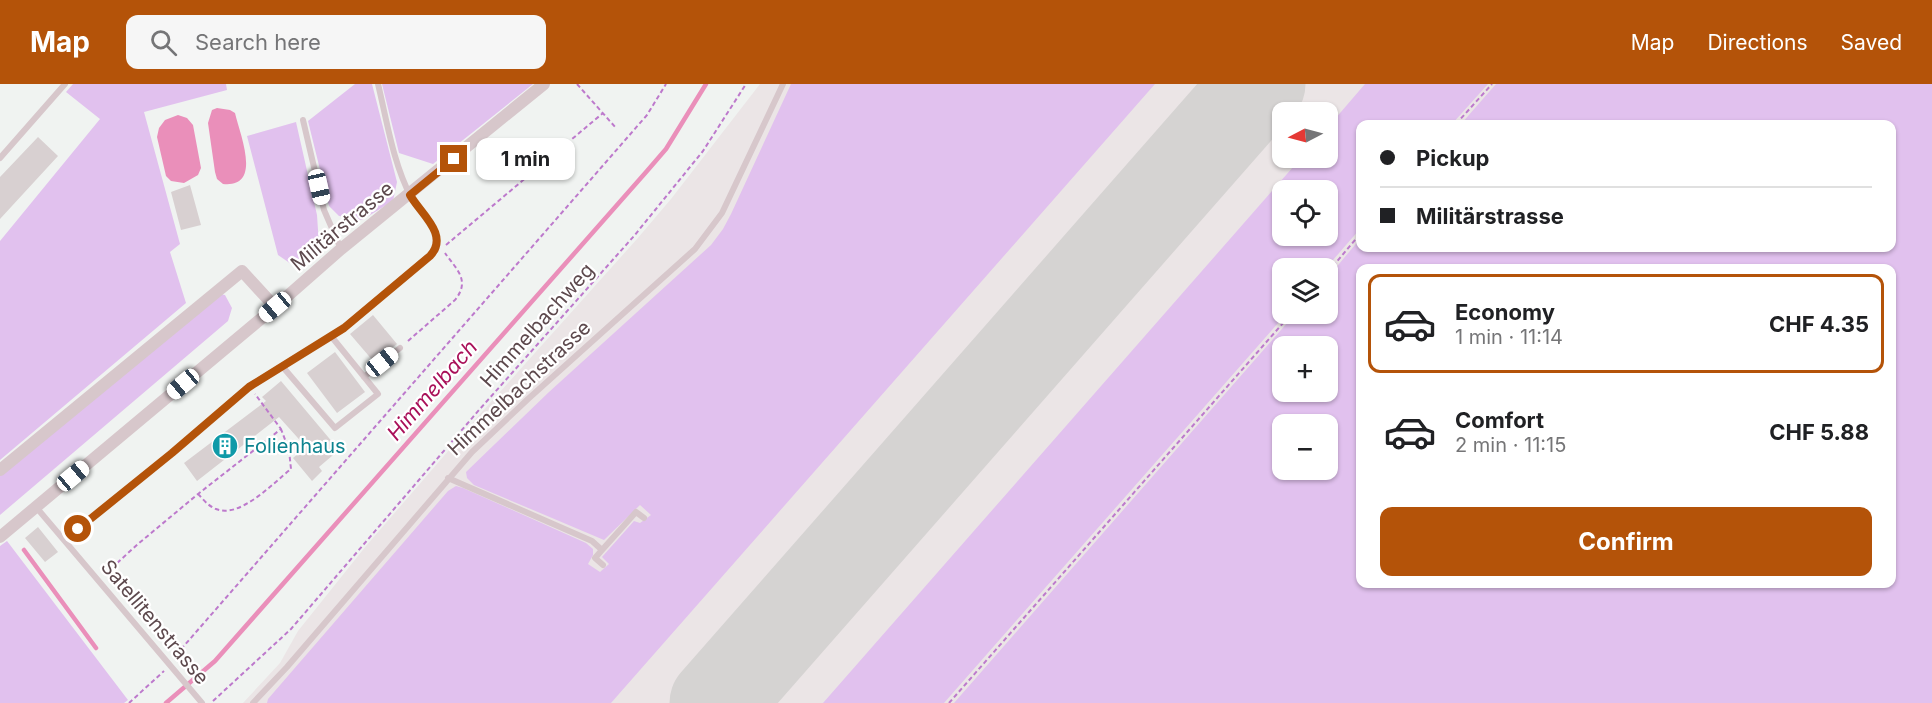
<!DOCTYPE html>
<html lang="en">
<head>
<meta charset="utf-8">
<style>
	:root { --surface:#fff; --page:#f6f6f6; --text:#202124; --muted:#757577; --line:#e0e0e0; --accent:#b45309 }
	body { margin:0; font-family:Inter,sans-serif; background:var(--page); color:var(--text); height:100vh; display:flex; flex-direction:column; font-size:22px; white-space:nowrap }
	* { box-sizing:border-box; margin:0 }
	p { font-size:20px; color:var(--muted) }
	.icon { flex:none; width:33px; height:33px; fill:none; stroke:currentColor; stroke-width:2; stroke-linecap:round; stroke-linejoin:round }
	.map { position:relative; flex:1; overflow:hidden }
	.sheet { position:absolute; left:1356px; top:180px; width:540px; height:324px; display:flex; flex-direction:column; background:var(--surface); border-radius:12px; box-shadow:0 2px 4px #0004 }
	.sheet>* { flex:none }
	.hud { position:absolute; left:1356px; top:36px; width:540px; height:132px; border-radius:12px; box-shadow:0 2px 4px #0004; display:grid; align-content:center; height:132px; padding:0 24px; background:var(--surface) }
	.needle { width:39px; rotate:264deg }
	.controls { position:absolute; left:1272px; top:18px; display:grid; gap:12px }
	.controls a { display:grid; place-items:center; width:66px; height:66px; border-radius:12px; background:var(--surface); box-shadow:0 2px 4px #0004; font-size:30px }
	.end { position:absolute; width:27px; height:27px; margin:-14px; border:8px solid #b45309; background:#fff; box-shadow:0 0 0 3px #fff }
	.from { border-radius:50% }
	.bubble { position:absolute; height:42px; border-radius:12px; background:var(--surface); box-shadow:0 2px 4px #0004; font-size:20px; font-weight:700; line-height:42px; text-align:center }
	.car { position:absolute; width:18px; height:36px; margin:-18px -9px; border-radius:8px; box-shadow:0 0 4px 2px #0007; background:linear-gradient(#fff 24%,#345 0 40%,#fff 0 76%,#345 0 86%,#fff 0) }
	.hud b { display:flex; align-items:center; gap:21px; height:57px; font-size:22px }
	.hud b+b { border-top:2px solid var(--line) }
	.hud i { width:15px; height:15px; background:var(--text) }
	ul { padding:10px 0 0; list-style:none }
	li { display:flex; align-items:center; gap:18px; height:99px; margin:0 12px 9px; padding:0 12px; border:3px solid transparent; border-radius:12px }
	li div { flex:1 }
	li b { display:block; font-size:22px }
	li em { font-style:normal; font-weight:700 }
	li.active { border-color:var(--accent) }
	li>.icon { width:54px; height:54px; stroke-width:1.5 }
	.action { display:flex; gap:12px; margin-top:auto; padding:12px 24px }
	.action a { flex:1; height:69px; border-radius:12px; background:var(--accent); color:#fff; font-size:24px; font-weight:700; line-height:69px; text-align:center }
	header { display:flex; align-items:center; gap:36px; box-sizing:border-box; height:84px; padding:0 30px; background:var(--accent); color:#fff }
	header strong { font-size:28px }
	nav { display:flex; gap:33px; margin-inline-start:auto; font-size:21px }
	.search { width:420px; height:54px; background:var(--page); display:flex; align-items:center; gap:15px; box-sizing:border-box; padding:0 21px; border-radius:12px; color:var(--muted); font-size:22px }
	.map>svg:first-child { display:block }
</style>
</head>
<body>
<header>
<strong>Map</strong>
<div class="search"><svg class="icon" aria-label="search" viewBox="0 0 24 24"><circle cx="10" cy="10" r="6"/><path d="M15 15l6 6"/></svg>Search here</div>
<nav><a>Map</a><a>Directions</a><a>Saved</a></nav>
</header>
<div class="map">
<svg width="1932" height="619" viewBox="0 0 1932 619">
	<rect width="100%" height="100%" fill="#f0f3f1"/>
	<path fill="#ebe5e6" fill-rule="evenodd" d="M760,0H1932V619H243L280,579L298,547L366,462L481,329L637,155L671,115ZM1282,28H1328V74H1282ZM1360,40H1892V164H1360ZM1282,106H1328V152H1282ZM1282,184H1328V230H1282ZM1360,184H1892V500H1360ZM1282,262H1328V308H1282ZM1282,340H1328V386H1282Z"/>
	<path fill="#e1c1ee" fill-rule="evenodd" d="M73,0H226L227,6L144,28L180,160L170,168L186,219L0,376V157L100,35L66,8Z
		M355,0H372L397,98L393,117L362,136L339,132L329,122L308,37Z
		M382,0H533L433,80L399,69Z
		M791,0H1155L611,619H267L268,615L448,407L456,402L463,404L586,459L593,465V471L588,480L600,488L609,480L602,473L634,437L640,439L651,431L640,421L604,456L474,401L467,394L466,388L549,308L711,161L723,145L731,130Z
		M1365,0H1488L1452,40H1360V145L1326,184H1282V230H1286L944,619H823L1301,74H1328V43ZM1282,106H1328V152H1282Z
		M1496,0H1932V619H954L1295,230H1328V193L1360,155V164H1892V40H1461ZM1360,184H1892V500H1360ZM1282,262H1328V308H1282ZM1282,340H1328V386H1282Z
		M296,38L317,131L319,161L309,179L294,182L278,171L247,52Z
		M211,208L225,211L232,224L228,237L0,431V386Z
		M7,457L128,616L124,619H0V462Z"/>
	<path fill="#ea8fba" d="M217,24L230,26L235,29C240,51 263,104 223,100L217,95L215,88L208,39L212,26Z
		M178,31L187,34L193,41L201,84L198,91L184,99L171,97L166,92L157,53L159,44L165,36Z"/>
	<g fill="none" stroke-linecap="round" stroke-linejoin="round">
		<path stroke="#ea8fba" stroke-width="4.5" d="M24,466L96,564
			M166,619L215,577L647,87L666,65L706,0"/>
		<path stroke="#d5d3d2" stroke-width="93" d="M716,619L1259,0"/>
	</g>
	<path fill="#d8d0d1" d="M38,53L58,72L0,135V93Z
		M190,101L201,141L181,146L171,108Z
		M373,231L397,260L374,278L350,250Z
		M335,268L365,308L337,329L307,289Z
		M281,297L339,366L319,383L322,387L312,397L293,374L306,363L279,333L197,397L184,379L266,317L262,313Z
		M38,443L58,468L45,478L25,454Z"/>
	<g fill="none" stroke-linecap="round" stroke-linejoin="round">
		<path stroke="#bd79cc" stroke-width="2" stroke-dasharray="4.5 3" stroke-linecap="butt" d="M577,0L616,44
			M1456,40L1492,0
			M446,161L603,29
			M1328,188L1360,150
			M408,257L455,216C471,196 456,185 445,169
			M198,410C203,415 208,422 216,425C240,435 273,399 291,385L289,366L281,345
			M106,489L138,460L198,410L281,345L255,310
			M176,571L647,31L666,0
			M213,617L291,545L479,326L634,152L703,67L746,0
			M129,619L164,587
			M949,619L1291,230"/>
		<path stroke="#d7c7cb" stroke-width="6" d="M303,36L324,126L341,165
			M0,74L65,0
			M282,282L335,344L378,310L331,252
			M364,293L400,264
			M448,394L592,457L602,466L595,474L603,481
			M36,423L202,619
			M64,456L172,369L249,302L344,244L436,166C440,140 422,134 411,113C393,79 387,37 378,0
			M602,466L636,428L644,434
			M253,619L287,583L472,368L528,315L695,165L722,129L783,0"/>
		<path stroke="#d7c7cb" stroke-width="12" d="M0,386L242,187L275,223
			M0,453L275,223L341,165L544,0"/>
	</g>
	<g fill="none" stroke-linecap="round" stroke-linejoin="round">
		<path stroke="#b45309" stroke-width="8" d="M78,445L172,369L249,303L344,244L430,172C450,151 420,129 410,111L454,75"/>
	</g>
	<defs>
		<symbol id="building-disc" viewBox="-11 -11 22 22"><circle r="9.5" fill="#0f9aa8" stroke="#fff"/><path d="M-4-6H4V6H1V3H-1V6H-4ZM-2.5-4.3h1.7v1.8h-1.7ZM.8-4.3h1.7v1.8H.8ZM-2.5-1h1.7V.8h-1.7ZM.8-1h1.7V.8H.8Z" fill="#fff"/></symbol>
	</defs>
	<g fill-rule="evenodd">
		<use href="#building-disc" x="210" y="347" width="30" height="30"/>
	</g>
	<g text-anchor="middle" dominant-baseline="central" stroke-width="4.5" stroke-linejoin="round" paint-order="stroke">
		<g font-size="20" fill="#5d494d" stroke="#fff">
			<text transform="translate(342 142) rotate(-40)">Militärstrasse</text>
			<text transform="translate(537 241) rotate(-48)">Himmelbachweg</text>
			<text transform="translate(519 304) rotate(-43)">Himmelbachstrasse</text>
			<text transform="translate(155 538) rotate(50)">Satellitenstrasse</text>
		</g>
		<g font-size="20" fill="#0d838f" stroke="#fff" text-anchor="start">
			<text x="244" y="362">Folienhaus</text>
		</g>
		<g font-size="21" font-style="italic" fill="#a91059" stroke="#fff">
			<text transform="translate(432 306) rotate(-49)">Himmelbach</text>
		</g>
	</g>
</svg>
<div class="controls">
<a><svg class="needle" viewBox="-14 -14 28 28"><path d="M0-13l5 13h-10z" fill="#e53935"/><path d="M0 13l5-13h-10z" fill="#757577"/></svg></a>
<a><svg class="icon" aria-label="locate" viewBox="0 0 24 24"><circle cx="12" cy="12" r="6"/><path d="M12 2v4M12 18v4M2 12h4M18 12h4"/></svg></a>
<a><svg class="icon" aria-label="layers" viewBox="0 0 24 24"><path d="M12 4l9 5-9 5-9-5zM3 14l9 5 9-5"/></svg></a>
<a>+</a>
<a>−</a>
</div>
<i class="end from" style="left:78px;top:445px"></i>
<i class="end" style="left:454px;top:75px"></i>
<div class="bubble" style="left:476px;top:54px;width:99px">1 min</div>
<i class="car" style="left:319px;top:103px;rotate:167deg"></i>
<i class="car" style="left:275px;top:223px;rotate:230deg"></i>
<i class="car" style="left:382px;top:278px;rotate:51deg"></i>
<i class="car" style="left:183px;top:300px;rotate:230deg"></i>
<i class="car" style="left:73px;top:392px;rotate:50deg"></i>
<div class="hud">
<b><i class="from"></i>Pickup</b>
<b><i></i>Militärstrasse</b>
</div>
<section class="sheet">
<ul>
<li class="active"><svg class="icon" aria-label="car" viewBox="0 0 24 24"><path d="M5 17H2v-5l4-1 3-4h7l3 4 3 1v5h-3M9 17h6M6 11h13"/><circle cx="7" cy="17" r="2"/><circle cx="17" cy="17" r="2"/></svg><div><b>Economy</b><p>1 min · 11:14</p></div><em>CHF 4.35</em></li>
<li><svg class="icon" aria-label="car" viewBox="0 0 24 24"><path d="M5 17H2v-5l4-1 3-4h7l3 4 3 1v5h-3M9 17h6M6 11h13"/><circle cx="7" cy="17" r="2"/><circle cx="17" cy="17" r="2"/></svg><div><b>Comfort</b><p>2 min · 11:15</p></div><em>CHF 5.88</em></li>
</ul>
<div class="action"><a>Confirm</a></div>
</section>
</div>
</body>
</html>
